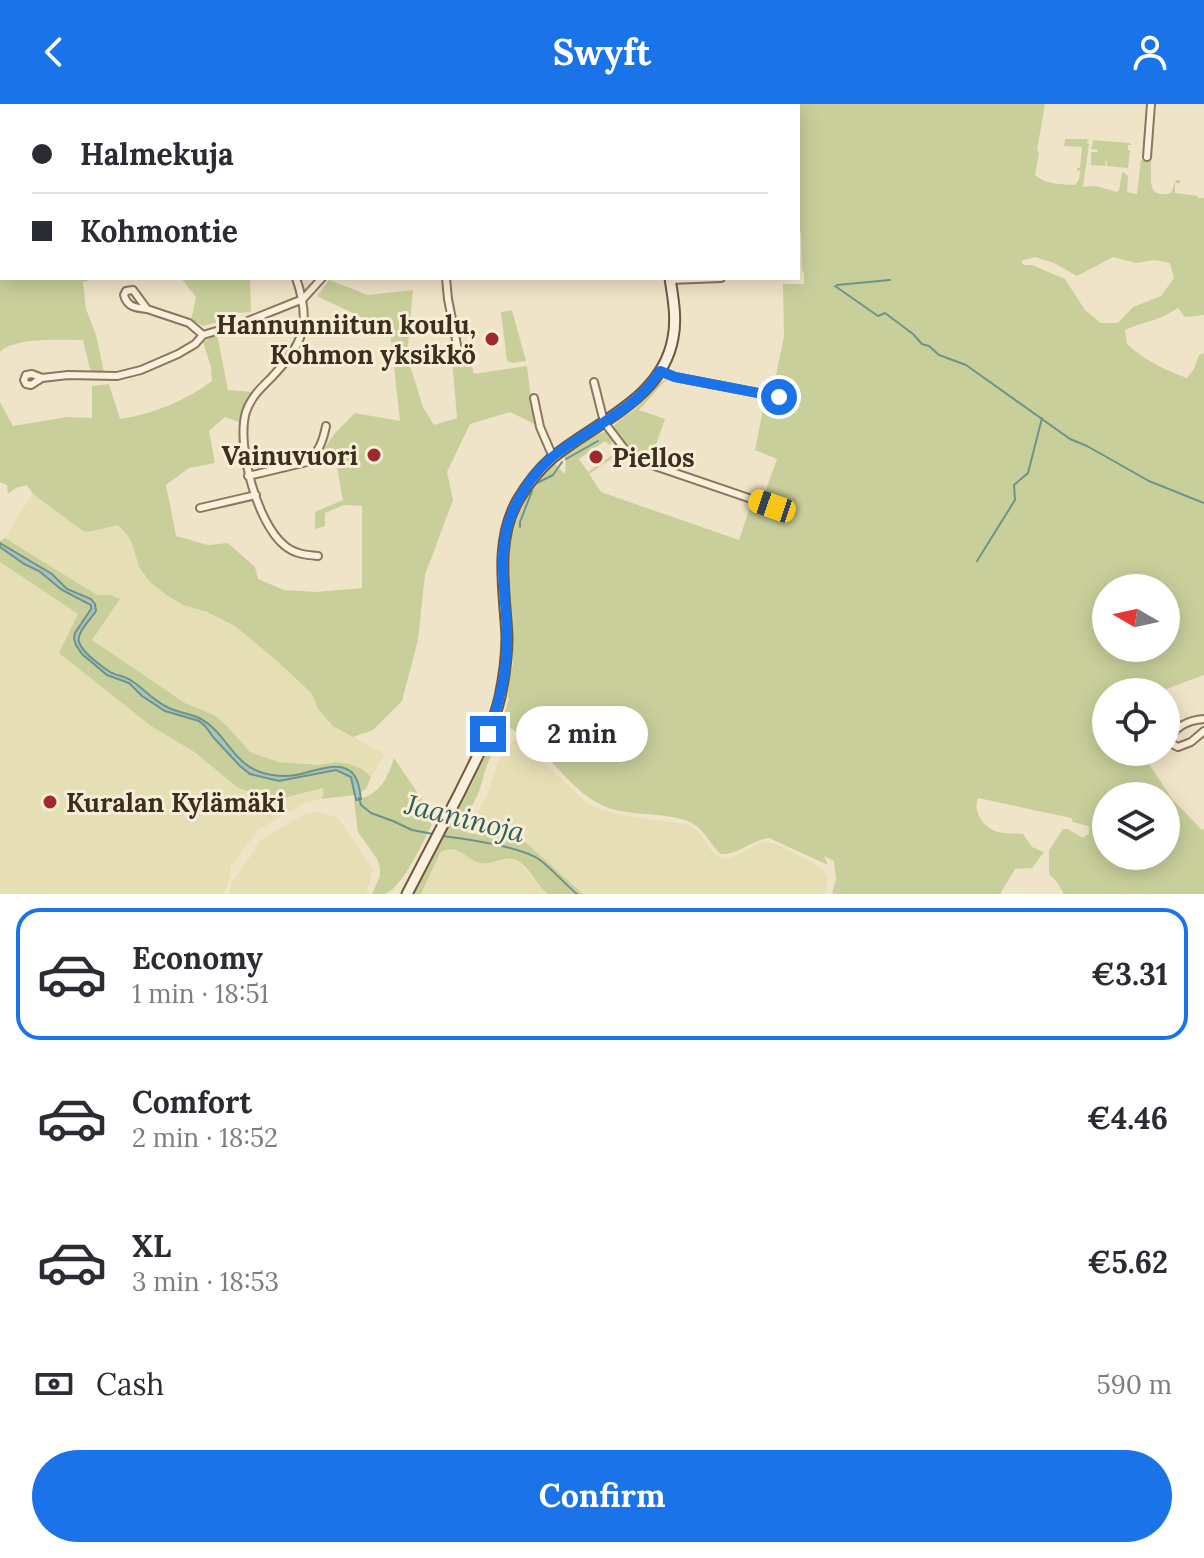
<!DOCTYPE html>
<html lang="en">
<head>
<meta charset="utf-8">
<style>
	:root { --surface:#fff; --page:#f7f7f7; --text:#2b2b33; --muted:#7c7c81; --line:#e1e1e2; --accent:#1a73e8 }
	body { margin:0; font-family:Lora,serif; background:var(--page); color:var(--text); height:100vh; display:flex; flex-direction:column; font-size:30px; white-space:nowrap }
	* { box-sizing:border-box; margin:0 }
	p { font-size:26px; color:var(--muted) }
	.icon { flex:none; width:44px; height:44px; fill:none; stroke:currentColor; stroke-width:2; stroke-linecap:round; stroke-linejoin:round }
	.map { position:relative; height:790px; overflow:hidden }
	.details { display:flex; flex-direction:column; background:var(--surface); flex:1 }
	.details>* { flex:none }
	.guide { position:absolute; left:0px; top:0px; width:800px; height:176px; box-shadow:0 4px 20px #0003; display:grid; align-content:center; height:176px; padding:0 32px; background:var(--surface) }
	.needle { width:52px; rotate:279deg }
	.fabs { position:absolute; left:1092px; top:470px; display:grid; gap:16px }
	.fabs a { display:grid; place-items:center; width:88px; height:88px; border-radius:50%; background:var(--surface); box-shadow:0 4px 20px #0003; font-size:40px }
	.end { position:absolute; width:36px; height:36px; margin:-18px; border:10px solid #1a73e8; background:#fff; box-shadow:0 0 0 4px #fff }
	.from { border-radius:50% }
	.bubble { position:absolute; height:56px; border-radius:28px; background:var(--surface); box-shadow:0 4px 20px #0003; font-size:26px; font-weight:700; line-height:56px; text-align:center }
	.car { position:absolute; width:24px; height:48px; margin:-24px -12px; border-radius:10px; box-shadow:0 0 6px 2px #0007; background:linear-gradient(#f5c518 24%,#345 0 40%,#f5c518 0 76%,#345 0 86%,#f5c518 0) }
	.guide b { display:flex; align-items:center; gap:28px; height:76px; font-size:30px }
	.guide b+b { border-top:2px solid var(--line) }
	.guide i { width:20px; height:20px; background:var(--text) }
	ul { padding:14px 0 0; list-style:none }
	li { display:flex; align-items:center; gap:24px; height:132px; margin:0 16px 12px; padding:0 16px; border:4px solid transparent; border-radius:24px }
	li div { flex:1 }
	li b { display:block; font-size:30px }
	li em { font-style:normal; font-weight:700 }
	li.current { border-color:var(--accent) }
	li>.icon { width:72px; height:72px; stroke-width:1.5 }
	.pay { display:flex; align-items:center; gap:20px; height:88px; padding:0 32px; font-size:30px }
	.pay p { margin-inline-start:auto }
	.action { display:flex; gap:16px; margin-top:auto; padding:16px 32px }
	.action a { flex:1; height:92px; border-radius:48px; background:var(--accent); color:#fff; font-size:32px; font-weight:700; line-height:92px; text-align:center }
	header { display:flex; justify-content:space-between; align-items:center; height:104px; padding:0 32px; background:var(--accent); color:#fff; font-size:36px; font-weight:700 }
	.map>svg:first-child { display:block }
</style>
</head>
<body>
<header><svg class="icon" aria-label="back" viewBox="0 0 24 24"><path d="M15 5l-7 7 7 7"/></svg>Swyft<svg class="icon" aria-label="person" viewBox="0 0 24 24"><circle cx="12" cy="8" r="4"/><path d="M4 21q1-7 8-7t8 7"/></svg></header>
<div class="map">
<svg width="1204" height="790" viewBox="0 0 1204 790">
	<rect width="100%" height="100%" fill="#f0e4c8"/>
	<path fill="#e6deb5" d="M33,389L83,427L88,428L118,421L128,432L133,442L139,463L183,501L207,508L235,522L277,557L312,591L318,605L333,622L385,650L371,673L362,665L336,658L319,661L279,658L250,648L228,623L214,611L185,599L92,536L119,496L111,492L97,491L5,434Z
		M0,458L78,510L59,549L151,622L196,649L238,684L271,695L283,694L323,684V693L321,695L304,699L258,726L231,762L230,774L224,790H0Z
		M515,636L520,638L530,647L585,697L598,705L632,713L686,720L699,728L714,750L725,755L732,754L762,738L774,739L822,764L828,775L827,784L824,790H583L524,737L508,733L468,729L464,726L462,722L464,719L476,710L486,695L500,652L506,642Z
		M318,707L338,714L373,766L366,790H229L234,774H236L261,736L304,710Z
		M454,744L480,759L512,755L520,759L538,781L548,790H421L440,749L444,746Z"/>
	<path fill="#c9cf9b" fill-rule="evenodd" d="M602,0H1045L1037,46L1039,49L1035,71C1046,81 1062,80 1075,81L1079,75L1080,67L1077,66V64H1080L1082,43L1064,42L1065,35H1087L1089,37L1086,39L1089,40L1083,83L1095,82L1117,88L1119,86L1122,69L1123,68L1128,72L1127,88L1137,90L1141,56H1151C1152,73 1145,96 1171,89L1176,76H1180V79H1175V89L1198,92V94H1204V211L1185,213L1178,204C1159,217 1145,217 1125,226L1127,240C1144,256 1165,266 1187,274L1194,265L1199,251L1204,249V571L1166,585L1163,588H1106V648H1143L1145,652L1150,648L1157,649L1147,657L1172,695L1202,726L1204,725V790H1064L1056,777L1049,770V746L1063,725H1068L1083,734L1089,730V722L1073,718L1071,714L978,694C973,707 981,721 995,727C1002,730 1014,729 1023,730L1032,743L1044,748L1032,764L1015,765L1000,790H835L832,789L836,775L834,757L824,752L828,761L769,734C751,736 738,751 721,750C709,740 707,728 692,719C667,706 623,715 596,698C570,683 555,658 533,640C523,632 512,626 502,618L509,594L508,593L509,574L513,560L507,449L523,397L529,385L553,358L565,370L566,359L564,351L598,329L607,328L613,335L612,339L609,341L605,337L579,355L588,368L614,350L611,345L618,343L625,349L623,352L620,349L589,370L601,388L739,436L751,400L736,395L737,393L769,404L768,407L771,409L773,405L783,408L786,399L771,394L764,397L747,391V389L763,394L777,355L755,346L765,295L767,298L783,301L785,292L759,286V284L773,286L784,232L783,180H804V169L802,166L801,129L798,128V2H606ZM1035,153L1054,159L1077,172L1113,153L1136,159L1154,156L1170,159L1174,174L1161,192L1133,203L1118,219H1101L1085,206L1065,175L1032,161H1024L1021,157ZM1106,484H1166V544H1106ZM1106,692H1166V752H1106Z
		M1093,36L1130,39L1131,41H1128V46H1130L1128,64L1107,62L1106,54L1105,62L1091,61V48H1097L1098,46L1091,45Z
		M0,165L2,166V174H98L83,178L86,205L96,231L104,268L91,269L83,236C62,236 14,233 0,248Z
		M181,174H250L251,208L224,210V217L203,222L191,216L196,193Z
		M329,176L368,191L413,186L407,252L423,303L434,321L457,314L452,255L472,262L474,270L527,262L534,320L510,308L470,320L447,368L453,396L425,471L418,536L402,597L373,626L353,633L333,622L318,605L312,590L277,557L235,522L207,508L183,501L168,492L150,478L139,463L133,442L128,432L118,421L88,428L83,427L33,390L27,381L16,384L8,390L7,381L0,378V298L13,322L67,313L92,314V282L109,280L120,315C153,310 185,297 212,277L211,263L203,238L217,230L228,286L252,288L245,299L239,318L225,313L209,327L215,359L189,364L166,381L176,432L208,441L228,439L255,463L258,475L284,486L316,488L362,484V402L344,401L325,409V422L315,425V408L343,396L336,359L321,349L335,329L355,309L400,317L390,227L317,192Z
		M512,206L526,257L513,259L507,257L501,208Z
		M669,274L675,275L674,277L667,276L664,278L639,306L665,315L650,357L629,346L612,325C617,316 628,311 636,304C647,294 656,279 669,274Z
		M5,434L97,491H111L120,495L92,536L185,599L214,611L228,623L250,648L279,658L319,661L336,658L349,660L362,665L371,673L366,685L360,689L356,673L352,669L331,663L299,671L274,672L251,665L240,657L200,614L166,603L143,587L135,578L125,573L112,569L85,549L79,538V529L96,507L95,500L67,485L52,470L0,439V437Z
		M0,443L24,460L39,467L62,486L91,501C89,516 71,524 76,541L107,571L129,579L142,592L165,607L199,617L205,622L214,634L240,662L250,670L279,677L336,666L351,673L355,691L321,695L323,692V684L283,694L271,695L238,684L196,649L151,622L59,549L78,510L0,458Z
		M498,623L509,632C477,655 489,687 465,710H456L472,680Z
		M394,654L426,701L438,708C428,727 405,782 385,790C383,790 373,790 372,790L380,772V764L377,755L358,728L354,697C379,690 386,679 394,654Z
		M453,715L459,717L470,715L462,721L464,726L468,729L508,733L524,737L583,790H548C536,781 531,765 518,757C506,750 493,761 480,759C465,755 457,738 440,749L421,790H412Z"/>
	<path fill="#a9c4bc" stroke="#6f938a" stroke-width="2" d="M0,439L52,470L67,485L91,495L95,500L96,507C91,515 76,529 79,538C82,548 101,562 110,568C117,572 126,572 132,577C144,585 153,596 167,603C178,609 190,609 201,615C225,628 233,659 260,668C272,672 284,673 296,671C313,668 342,654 354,671C359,677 360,688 361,695L356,696L351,673L336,666L279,677L250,670L240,662L214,634L205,622L199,617L165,607L142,592L129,579L107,571L82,550L76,541L74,534L75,529L91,505V501L62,486L39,467L24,460L0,443Z"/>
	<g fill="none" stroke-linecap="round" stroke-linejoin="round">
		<path stroke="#6f938a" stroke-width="2" d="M283,0L294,2
			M233,2L250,0
			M837,181L890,176
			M835,182L878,212L885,209L913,230L922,240L929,242L939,251L966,261L1070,335L1087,342L1149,377L1204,399
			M566,355L598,337
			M535,380L553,371L562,358
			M520,423V418L532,387
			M977,457L1015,396L1014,381L1028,369L1042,314
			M359,694L361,701L371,709L393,717L412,726L433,730
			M443,732C466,735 523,743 540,756C553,766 564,779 577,790"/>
		<defs>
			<path id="street" d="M424,0L425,2
				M537,2L538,0
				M1147,53L1151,0
				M296,174C312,220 304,239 271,274C261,284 251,293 246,308C236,341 257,419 284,441C294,450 306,451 318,452
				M446,174L448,195L458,246
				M670,176L721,174
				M147,205C136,204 127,203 124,191L126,187L133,186L147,205L189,219L203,231
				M660,267L675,273L779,293
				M42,274L31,281L26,280L24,276L26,271L32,270L42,274L68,271L117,272L141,266L178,250L195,240L203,231L243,219L303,195L322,174
				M594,278L604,318L626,347L643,358L778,404
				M534,294L540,323L553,353
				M248,372L307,358C319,348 323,337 326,322
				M200,404L256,391
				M1204,615C1189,616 1173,623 1168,638L1178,643L1191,638L1204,627"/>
			<path id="secondary" d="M586,0L591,2
				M407,790C425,756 442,722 460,688C475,657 492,627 500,593C504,574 507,553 507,533C505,487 494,439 518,396C527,381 538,366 552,354C595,318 662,296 673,234C677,214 673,194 670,174"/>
		</defs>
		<use href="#street" stroke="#8d765c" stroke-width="10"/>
		<use href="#secondary" stroke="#6f573f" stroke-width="13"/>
		<use href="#street" stroke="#faf1dc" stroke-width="6"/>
		<use href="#secondary" stroke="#faf1dc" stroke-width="9"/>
	</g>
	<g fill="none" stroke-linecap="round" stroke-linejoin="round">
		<path stroke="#1a73e8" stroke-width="10" d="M488,630C499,601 506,571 507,541C508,494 493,447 515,402C524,384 536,367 551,354C586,325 636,307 660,267L675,273L779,293"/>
	</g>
	<g fill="#9e2a2b" stroke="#f7eed8" stroke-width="3">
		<circle cx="492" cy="235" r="8"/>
		<circle cx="374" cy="351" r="8"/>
		<circle cx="596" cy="353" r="8"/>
		<circle cx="50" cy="698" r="8"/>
	</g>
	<g text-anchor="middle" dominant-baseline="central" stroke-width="6" stroke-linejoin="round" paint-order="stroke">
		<g font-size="26" font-weight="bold" fill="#3d2e20" stroke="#f7eed8" text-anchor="end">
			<text x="476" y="220">Hannunniitun koulu,<tspan x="476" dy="30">Kohmon yksikkö</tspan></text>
			<text x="358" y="351">Vainuvuori</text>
			<text x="612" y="353" text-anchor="start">Piellos</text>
			<text x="66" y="698" text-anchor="start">Kuralan Kylämäki</text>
		</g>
		<g font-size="28" font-style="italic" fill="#2f5d5a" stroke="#f7eed8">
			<text transform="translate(465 714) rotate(14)">Jaaninoja</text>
		</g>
	</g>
</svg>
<div class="fabs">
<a><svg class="needle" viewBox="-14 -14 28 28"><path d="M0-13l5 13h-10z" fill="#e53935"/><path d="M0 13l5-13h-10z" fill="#7c7c81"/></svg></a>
<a><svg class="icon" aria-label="locate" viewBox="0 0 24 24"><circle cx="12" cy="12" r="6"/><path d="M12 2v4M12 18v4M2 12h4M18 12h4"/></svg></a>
<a><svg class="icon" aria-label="layers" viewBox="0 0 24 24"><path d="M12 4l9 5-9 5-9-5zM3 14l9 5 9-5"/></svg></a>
</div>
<i class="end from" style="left:779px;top:293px"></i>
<i class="end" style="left:488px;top:630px"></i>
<div class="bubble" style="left:516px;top:602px;width:132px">2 min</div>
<i class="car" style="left:772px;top:402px;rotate:289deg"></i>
<div class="guide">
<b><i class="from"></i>Halmekuja</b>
<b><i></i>Kohmontie</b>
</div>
</div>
<section class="details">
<ul>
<li class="current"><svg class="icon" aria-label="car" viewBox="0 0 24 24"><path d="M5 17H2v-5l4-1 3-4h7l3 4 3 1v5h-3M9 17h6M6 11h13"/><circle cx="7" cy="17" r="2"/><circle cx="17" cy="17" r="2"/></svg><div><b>Economy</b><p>1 min · 18:51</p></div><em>€3.31</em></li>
<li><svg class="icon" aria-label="car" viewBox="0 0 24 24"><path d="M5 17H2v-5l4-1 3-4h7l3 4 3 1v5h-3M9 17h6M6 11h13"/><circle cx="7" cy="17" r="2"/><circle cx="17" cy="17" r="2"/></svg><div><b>Comfort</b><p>2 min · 18:52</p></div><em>€4.46</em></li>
<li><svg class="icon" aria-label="car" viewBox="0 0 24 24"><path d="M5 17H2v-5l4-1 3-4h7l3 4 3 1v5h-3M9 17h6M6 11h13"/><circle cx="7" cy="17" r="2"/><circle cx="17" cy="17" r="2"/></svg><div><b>XL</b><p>3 min · 18:53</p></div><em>€5.62</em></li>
</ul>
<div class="pay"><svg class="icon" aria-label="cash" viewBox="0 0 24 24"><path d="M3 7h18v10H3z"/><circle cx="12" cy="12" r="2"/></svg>Cash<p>590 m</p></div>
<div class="action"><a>Confirm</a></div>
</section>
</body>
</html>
